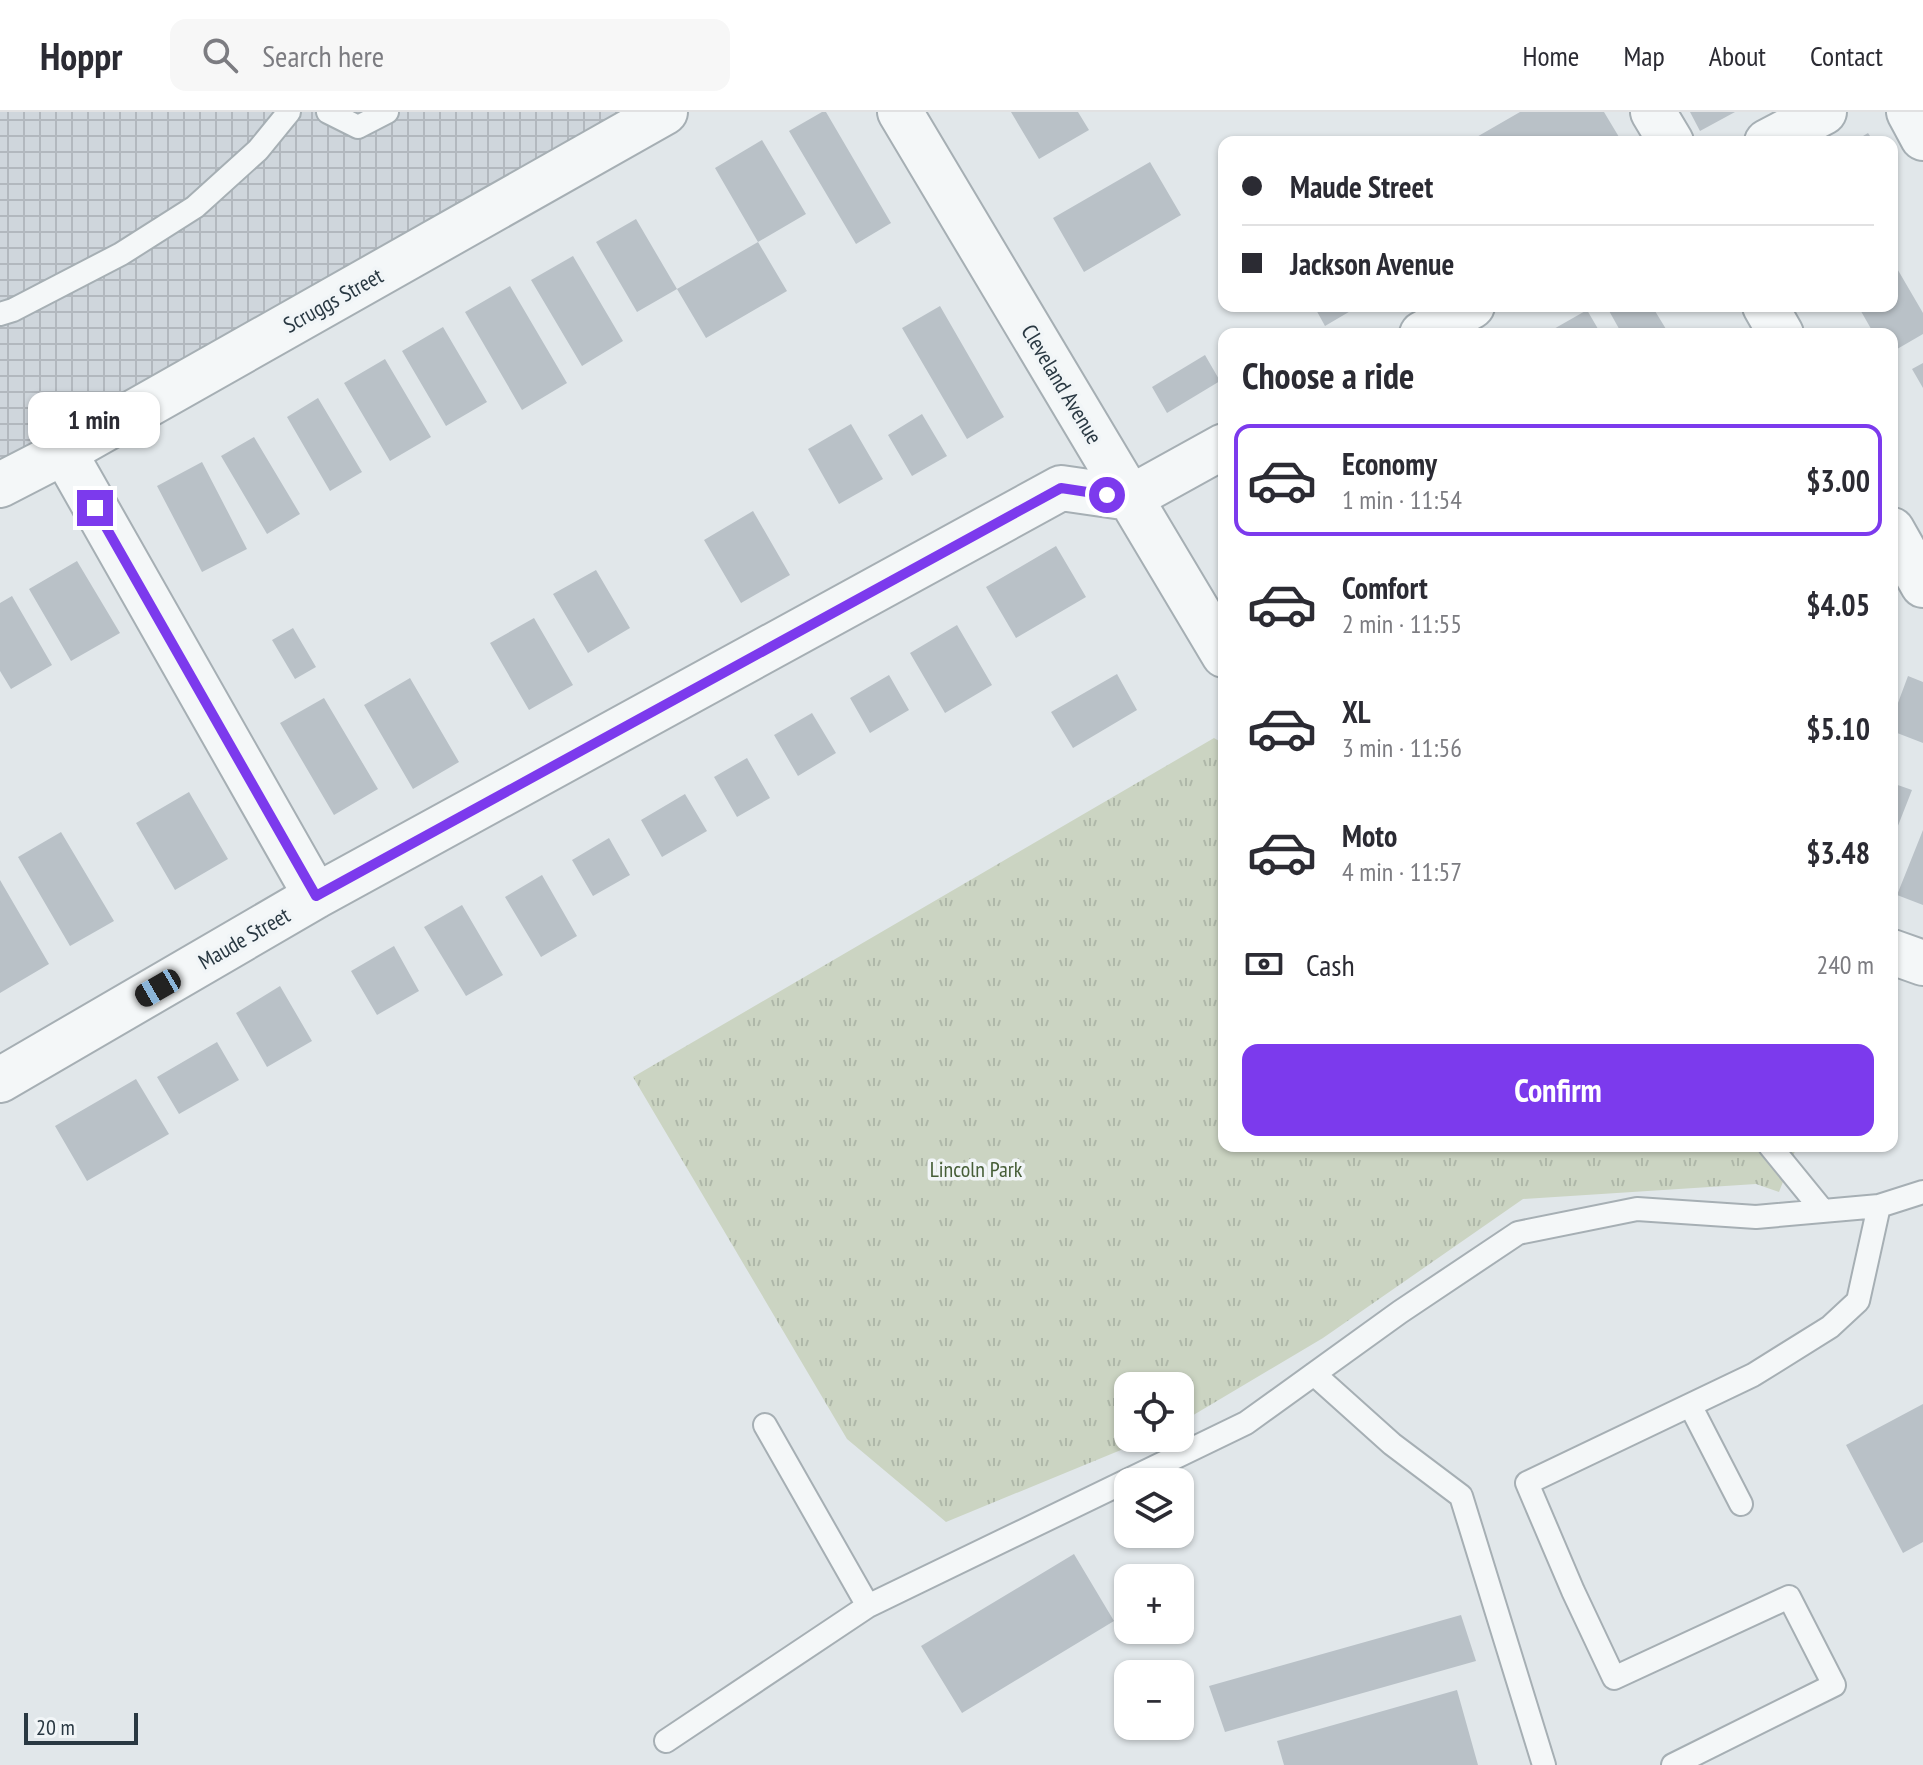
<!DOCTYPE html>
<html lang="en">
<head>
<meta charset="utf-8">
<style>
	:root { --surface:#fff; --page:#f7f7f7; --text:#2b2b33; --muted:#7c7c81; --line:#e1e1e2; --accent:#7c3aed }
	body { margin:0; font-family:"PT Sans Narrow",sans-serif; background:var(--page); color:var(--text); height:100vh; display:flex; flex-direction:column; font-size:30px; white-space:nowrap }
	* { box-sizing:border-box; margin:0 }
	p { font-size:26px; color:var(--muted) }
	.icon { flex:none; width:44px; height:44px; fill:none; stroke:currentColor; stroke-width:2; stroke-linecap:round; stroke-linejoin:round }
	.map { position:relative; flex:1; overflow:hidden }
	.drawer { position:absolute; left:1218px; top:216px; width:680px; height:824px; display:flex; flex-direction:column; background:var(--surface); border-radius:16px; box-shadow:0 2px 6px #0004 }
	.drawer>* { flex:none }
	.banner { position:absolute; left:1218px; top:24px; width:680px; height:176px; border-radius:16px; box-shadow:0 2px 6px #0004; display:grid; align-content:center; height:176px; padding:0 24px; background:var(--surface) }
	.controls { position:absolute; left:1114px; top:1260px; display:grid; gap:16px }
	.controls a { display:grid; place-items:center; width:80px; height:80px; border-radius:16px; background:var(--surface); box-shadow:0 2px 6px #0004; font-size:40px }
	.scale { position:absolute; left:24px; bottom:20px; width:114px; box-sizing:border-box; padding-left:8px; border:4px solid #293842; border-top:0; font-size:22px; line-height:28px; white-space:nowrap; color:#293842; -webkit-text-stroke:6px #f1f5f7; paint-order:stroke }
	.end { position:absolute; width:36px; height:36px; margin:-18px; border:10px solid #7c3aed; background:#fff; box-shadow:0 0 0 4px #fff }
	.from { border-radius:50% }
	.bubble { position:absolute; height:56px; border-radius:16px; background:var(--surface); box-shadow:0 2px 6px #0004; font-size:26px; font-weight:700; line-height:56px; text-align:center }
	.car { position:absolute; width:24px; height:48px; margin:-24px -12px; border-radius:10px; box-shadow:0 0 6px 2px #0007; background:linear-gradient(#222 24%,#8ab4d8 0 40%,#222 0 76%,#8ab4d8 0 86%,#222 0) }
	.banner b { display:flex; align-items:center; gap:28px; height:76px; font-size:30px }
	.banner b+b { border-top:2px solid var(--line) }
	.banner i { width:20px; height:20px; background:var(--text) }
	ul { padding:0; list-style:none }
	li { display:flex; align-items:center; gap:24px; height:112px; margin:0 16px 12px; padding:0 8px; border:4px solid transparent; border-radius:16px }
	li div { flex:1 }
	li b { display:block; font-size:30px }
	li em { font-style:normal; font-weight:700 }
	li.selected { border-color:var(--accent) }
	li>.icon { width:72px; height:72px; stroke-width:1.5 }
	h2 { padding:0 24px; font-size:36px; line-height:96px }
	.pay { display:flex; align-items:center; gap:20px; height:88px; padding:0 24px; font-size:30px }
	.pay p { margin-inline-start:auto }
	.primary-button { display:flex; gap:16px; margin-top:auto; padding:16px 24px }
	.primary-button a { flex:1; height:92px; border-radius:16px; background:var(--accent); color:#fff; font-size:32px; font-weight:700; line-height:92px; text-align:center }
	header { display:flex; align-items:center; gap:48px; box-sizing:border-box; height:112px; padding:0 40px; background:var(--surface); border-bottom:2px solid var(--line) }
	header strong { font-size:38px }
	nav { display:flex; gap:44px; margin-inline-start:auto; font-size:28px }
	.search { width:560px; height:72px; background:var(--page); display:flex; align-items:center; gap:20px; box-sizing:border-box; padding:0 28px; border-radius:16px; color:var(--muted); font-size:30px }
	.map>svg:first-child { display:block }
</style>
</head>
<body>
<header>
<strong>Hoppr</strong>
<div class="search"><svg class="icon" aria-label="search" viewBox="0 0 24 24"><circle cx="10" cy="10" r="6"/><path d="M15 15l6 6"/></svg>Search here</div>
<nav><a>Home</a><a>Map</a><a>About</a><a>Contact</a></nav>
</header>
<div class="map">
<svg width="1923" height="1653" viewBox="0 0 1923 1653">
	<defs>
		<pattern id="industrial-grid" width="8" height="8" patternUnits="userSpaceOnUse" patternTransform="scale(2)"><rect width="8" height="8" fill="#cfd6dc"/><path d="M0 4h8M4 0v8" fill="none" stroke="#b2b8be"/></pattern>
		<pattern id="grass-tufts" width="24" height="20" patternUnits="userSpaceOnUse" patternTransform="scale(2)"><rect width="24" height="20" fill="#cbd4c2"/><path d="M3 7l-1-3M5 7V3M7 7l1-3M15 17l-1-3M17 17v-4M19 17l1-3" fill="none" stroke="#aeb7a8"/></pattern>
	</defs>
	<rect width="100%" height="100%" fill="#e1e7ea"/>
	<path fill="url(#industrial-grid)" d="M0,0H659L0,381Z"/>
	<path fill="url(#grass-tufts)" d="M1214,626L1224,632V1034H1797L1779,1080L1756,1072L1523,1087L1323,1226L1180,1311V1274H1128V1326H1150L946,1410L847,1327L633,965Z"/>
	<path fill="#b9c1c7" d="M822,0H826L891,111L856,132L789,19Z
		M1011,0H1078L1089,18L1039,47Z
		M1520,0H1604L1622,30H1468Z
		M1690,0H1735L1700,19Z
		M1868,21L1874,30H1853Z
		M762,28L806,102L758,130L715,56Z
		M1150,50L1181,103L1084,160L1053,106Z
		M636,107L677,177L758,130L787,179L706,226L677,177L637,200L596,130Z
		M573,144L623,229L582,254L531,168Z
		M1895,153L1923,201V222L1892,240V222H1874L1858,194H1892V155Z
		M510,174L567,271L522,298L465,200Z
		M940,194L1004,305L967,327L902,216Z
		M1314,194H1359L1325,214Z
		M1614,194H1652L1669,222H1622L1608,197Z
		M1587,198L1601,222H1545Z
		M443,215L487,290L446,314L402,239Z
		M1205,243L1220,269L1167,301L1152,275Z
		M385,247L431,325L390,349L344,271Z
		M1923,251V276L1912,257Z
		M318,286L362,360L330,379L287,305Z
		M922,302L947,344L912,364L888,323Z
		M851,312L883,367L839,392L808,337Z
		M254,325L300,402L267,422L221,344Z
		M202,350L247,437L202,460L157,374Z
		M753,399L790,463L741,491L704,428Z
		M1056,434L1086,485L1016,526L986,475Z
		M77,449L120,521L71,549L29,477Z
		M596,458L630,516L588,541L553,482Z
		M12,484L52,553L11,577L0,559V491Z
		M534,506L573,573L529,598L490,531Z
		M957,513L992,573L945,601L910,541Z
		M293,516L316,555L295,567L272,528Z
		M1117,562L1137,598L1073,636L1051,600Z
		M889,563L909,598L870,621L850,586Z
		M1908,564L1923,570V631L1892,619V607Z
		M410,566L459,650L413,677L364,593Z
		M324,586L378,677L334,703L280,611Z
		M812,601L836,641L798,664L774,623Z
		M747,646L770,686L737,705L714,665Z
		M1892,671L1912,678L1892,729Z
		M189,680L228,747L175,778L136,711Z
		M685,682L707,719L662,745L641,708Z
		M1923,718V793L1897,783Z
		M61,720L114,809L70,834L18,745Z
		M609,726L630,763L593,784L572,748Z
		M542,763L577,824L541,845L505,785Z
		M0,768L49,852L0,881Z
		M462,793L503,863L466,884L424,815Z
		M394,834L419,879L377,903L351,859Z
		M280,874L312,929L267,955L236,901Z
		M217,930L239,968L179,1002L157,965Z
		M136,967L169,1022L87,1069L55,1014Z
		M1923,1292V1430L1903,1441L1846,1333Z
		M1074,1442L1114,1509L962,1601L921,1534Z
		M1461,1503L1476,1549L1225,1620L1209,1574Z
		M1457,1578L1478,1653H1284L1277,1629Z"/>
	<g fill="none" stroke-linecap="round" stroke-linejoin="round">
		<defs>
			<path id="lane" d="M328,0L358,15L387,0
				M0,202L13,198L121,142L195,95L258,38L289,0
				M1770,1034L1823,1099
				M1314,1262L1392,1332L1461,1384L1544,1653
				M1690,1293L1741,1392
				M765,1313L868,1494L1246,1311L1400,1200L1518,1121L1637,1097L1756,1105L1879,1094L1923,1080
				M666,1629L868,1494
				M1673,1653L1834,1573L1789,1485L1614,1566L1573,1479L1527,1371L1753,1263L1830,1215L1858,1189L1879,1094"/>
			<path id="street" d="M900,0L1224,543
				M1653,0L1671,30
				M1909,0L1923,26
				M1767,30L1824,0
				M1765,194L1781,222
				M1422,222L1472,194
				M64,340L316,784
				M0,373L64,340L665,0
				M1892,418L1923,473
				M1892,840L1923,851
				M0,968L316,784L1061,376L1130,386L1224,334"/>
		</defs>
		<use href="#lane" stroke="#a6afb4" stroke-width="26"/>
		<use href="#street" stroke="#a6afb4" stroke-width="48"/>
		<use href="#lane" stroke="#f4f7f8" stroke-width="22"/>
		<use href="#street" stroke="#f4f7f8" stroke-width="44"/>
	</g>
	<g fill="none" stroke-linecap="round" stroke-linejoin="round">
		<path stroke="#7c3aed" stroke-width="10" d="M95,396L316,784L1061,376L1107,383"/>
	</g>
	<g text-anchor="middle" dominant-baseline="central" stroke-width="7" stroke-linejoin="round" paint-order="stroke">
		<g font-size="22" fill="#293842" stroke="#f1f5f7">
			<text transform="translate(333 188) rotate(-29)">Scruggs Street</text>
			<text transform="translate(1062 272) rotate(59)">Cleveland Avenue</text>
			<text transform="translate(244 826) rotate(-30)">Maude Street</text>
		</g>
		<g font-size="22" fill="#465e37" stroke="#f1f5f7">
			<text x="976" y="1057">Lincoln Park</text>
		</g>
	</g>
</svg>
<div class="controls">
<a><svg class="icon" aria-label="locate" viewBox="0 0 24 24"><circle cx="12" cy="12" r="6"/><path d="M12 2v4M12 18v4M2 12h4M18 12h4"/></svg></a>
<a><svg class="icon" aria-label="layers" viewBox="0 0 24 24"><path d="M12 4l9 5-9 5-9-5zM3 14l9 5 9-5"/></svg></a>
<a>+</a>
<a>−</a>
</div>
<div class="scale">20 m</div>
<i class="end from" style="left:1107px;top:383px"></i>
<i class="end" style="left:95px;top:396px"></i>
<div class="bubble" style="left:28px;top:280px;width:132px">1 min</div>
<i class="car" style="left:158px;top:876px;rotate:240deg"></i>
<div class="banner">
<b><i class="from"></i>Maude Street</b>
<b><i></i>Jackson Avenue</b>
</div>
<section class="drawer">
<h2>Choose a ride</h2>
<ul>
<li class="selected"><svg class="icon" aria-label="car" viewBox="0 0 24 24"><path d="M5 17H2v-5l4-1 3-4h7l3 4 3 1v5h-3M9 17h6M6 11h13"/><circle cx="7" cy="17" r="2"/><circle cx="17" cy="17" r="2"/></svg><div><b>Economy</b><p>1 min · 11:54</p></div><em>$3.00</em></li>
<li><svg class="icon" aria-label="car" viewBox="0 0 24 24"><path d="M5 17H2v-5l4-1 3-4h7l3 4 3 1v5h-3M9 17h6M6 11h13"/><circle cx="7" cy="17" r="2"/><circle cx="17" cy="17" r="2"/></svg><div><b>Comfort</b><p>2 min · 11:55</p></div><em>$4.05</em></li>
<li><svg class="icon" aria-label="car" viewBox="0 0 24 24"><path d="M5 17H2v-5l4-1 3-4h7l3 4 3 1v5h-3M9 17h6M6 11h13"/><circle cx="7" cy="17" r="2"/><circle cx="17" cy="17" r="2"/></svg><div><b>XL</b><p>3 min · 11:56</p></div><em>$5.10</em></li>
<li><svg class="icon" aria-label="car" viewBox="0 0 24 24"><path d="M5 17H2v-5l4-1 3-4h7l3 4 3 1v5h-3M9 17h6M6 11h13"/><circle cx="7" cy="17" r="2"/><circle cx="17" cy="17" r="2"/></svg><div><b>Moto</b><p>4 min · 11:57</p></div><em>$3.48</em></li>
</ul>
<div class="pay"><svg class="icon" aria-label="cash" viewBox="0 0 24 24"><path d="M3 7h18v10H3z"/><circle cx="12" cy="12" r="2"/></svg>Cash<p>240 m</p></div>
<div class="primary-button"><a>Confirm</a></div>
</section>
</div>
</body>
</html>
